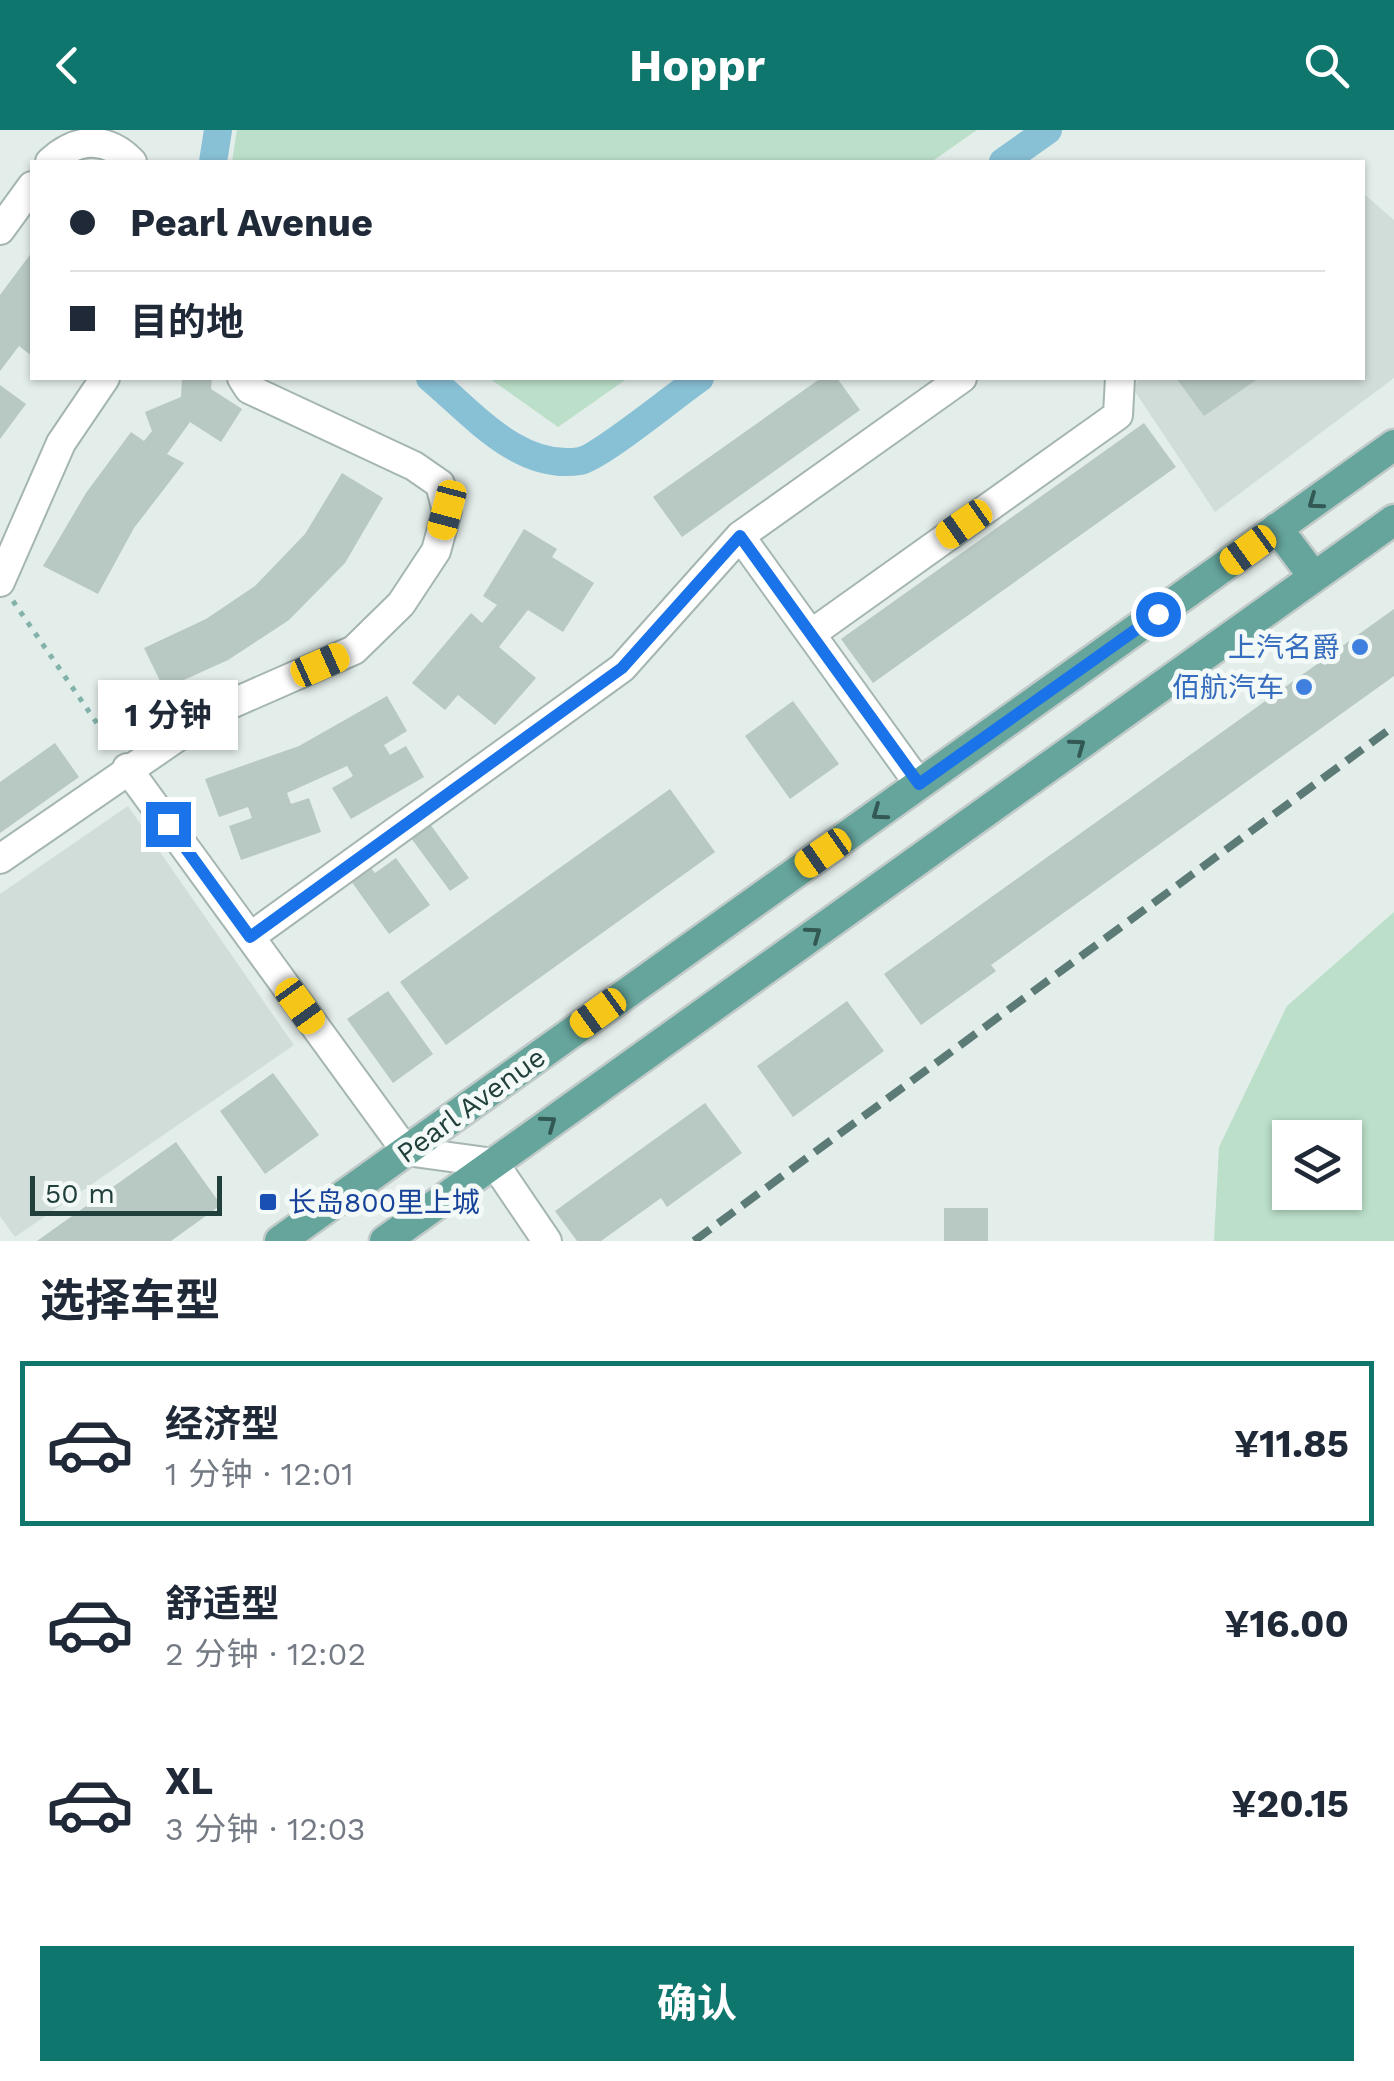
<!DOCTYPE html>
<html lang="zh">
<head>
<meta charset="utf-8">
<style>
	:root { --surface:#fff; --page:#f2f2f3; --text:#1f2937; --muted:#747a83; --line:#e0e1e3; --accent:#0f766e }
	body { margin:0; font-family:"Work Sans","Noto Sans SC",sans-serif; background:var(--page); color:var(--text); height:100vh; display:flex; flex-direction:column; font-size:38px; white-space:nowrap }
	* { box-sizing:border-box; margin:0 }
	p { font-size:32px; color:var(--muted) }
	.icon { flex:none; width:55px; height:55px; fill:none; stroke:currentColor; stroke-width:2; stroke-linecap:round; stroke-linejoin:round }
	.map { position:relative; height:1111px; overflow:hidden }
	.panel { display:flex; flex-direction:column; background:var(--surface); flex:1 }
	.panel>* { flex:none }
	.guide { position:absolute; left:30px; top:30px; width:1335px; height:220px; border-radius:0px; box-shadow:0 2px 8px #0004; display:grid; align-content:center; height:220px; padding:0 40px; background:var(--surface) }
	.fabs { position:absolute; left:1272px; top:990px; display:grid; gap:20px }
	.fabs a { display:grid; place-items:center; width:90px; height:90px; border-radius:0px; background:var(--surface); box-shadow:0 2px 8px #0004; font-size:50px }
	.scale { position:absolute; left:30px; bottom:25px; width:192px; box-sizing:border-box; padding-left:10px; border:5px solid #21403b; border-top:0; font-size:28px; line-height:35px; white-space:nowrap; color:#21403b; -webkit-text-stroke:8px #f3f9f7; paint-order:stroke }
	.end { position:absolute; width:45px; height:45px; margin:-22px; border:12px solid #1a73e8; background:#fff; box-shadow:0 0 0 5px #fff }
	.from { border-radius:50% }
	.bubble { position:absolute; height:70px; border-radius:0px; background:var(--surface); box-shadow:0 2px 8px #0004; font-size:32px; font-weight:700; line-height:70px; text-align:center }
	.car { position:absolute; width:30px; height:60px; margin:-30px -15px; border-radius:12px; box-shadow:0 0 8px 2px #0007; background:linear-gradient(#f5c518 24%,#345 0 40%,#f5c518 0 76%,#345 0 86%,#f5c518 0) }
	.guide b { display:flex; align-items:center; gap:35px; height:95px; font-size:38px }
	.guide b+b { border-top:2px solid var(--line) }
	.guide i { width:25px; height:25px; background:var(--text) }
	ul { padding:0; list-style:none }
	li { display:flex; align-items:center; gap:30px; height:165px; margin:0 20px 15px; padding:0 20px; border:5px solid transparent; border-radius:0px }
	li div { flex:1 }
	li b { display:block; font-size:38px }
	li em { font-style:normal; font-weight:700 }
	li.active { border-color:var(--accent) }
	li>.icon { width:90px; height:90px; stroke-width:1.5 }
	h2 { padding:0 40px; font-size:45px; line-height:120px }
	.action { display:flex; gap:20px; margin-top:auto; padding:20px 40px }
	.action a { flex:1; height:115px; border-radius:0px; background:var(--accent); color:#fff; font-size:40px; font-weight:700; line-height:115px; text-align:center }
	header { display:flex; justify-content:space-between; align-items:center; height:130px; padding:0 40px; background:var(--accent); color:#fff; font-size:45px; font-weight:700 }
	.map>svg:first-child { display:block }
</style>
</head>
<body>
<header><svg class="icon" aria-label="back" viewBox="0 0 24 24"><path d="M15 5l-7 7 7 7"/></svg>Hoppr<svg class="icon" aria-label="search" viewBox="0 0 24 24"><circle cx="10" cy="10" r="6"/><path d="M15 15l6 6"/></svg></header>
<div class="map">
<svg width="1394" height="1111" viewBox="0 0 1394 1111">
	<rect width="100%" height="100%" fill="#e3edea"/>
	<path fill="#d1ddd9" d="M1363,63L1394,90V248L1215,382L1134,260L1138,248H1362Z
		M128,676L294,915L15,1107L0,1086V764Z"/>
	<path fill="#bbdfc9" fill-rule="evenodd" d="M237,0H977L931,32H232Z
		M489,248H628L558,297Z
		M1394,782V1111H1214L1219,1017L1287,876ZM1290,1008H1345V1062H1290Z"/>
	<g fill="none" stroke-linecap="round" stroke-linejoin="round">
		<path stroke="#88c0d5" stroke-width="28" d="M213,32L218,0
			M1003,32L1048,0
			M430,248C472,283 519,341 580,331C599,328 678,263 700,248"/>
	</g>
	<path fill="#b8c8c3" d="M32,122V226L19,216L0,241V165Z
		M182,248H212L211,259L242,279L221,312L190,292L167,324L184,333L134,398L98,464L43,436L86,363L131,302L144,311L152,301L145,282L181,267Z
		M821,248H837L860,280L682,407L653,367Z
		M1176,248H1259L1204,286Z
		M0,255L26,274L0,309Z
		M1144,293L1176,337L873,553L841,509Z
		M342,343L383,368L345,433L289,490L228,530L164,559L144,518L206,489L255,456L305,404Z
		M524,399L557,419L552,427L594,453L563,502L528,480L499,517L536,548L495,595L458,565L445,580L412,553L471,483L482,493L497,475L483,466Z
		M1394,479V546L991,835L996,841L921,895L884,844Z
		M387,566L407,601L384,615L390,625L406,616L424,647L351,689L332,658L353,646L347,636L287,663L291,674L309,668L321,702L241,730L229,696L252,688L248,677L219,687L205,649L299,616Z
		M793,571L839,634L790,669L745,606Z
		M55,613L79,647L0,703V652Z
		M670,659L715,722L446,915L400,852Z
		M430,694L469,748L450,761L411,708Z
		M396,728L430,775L389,804L351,751L370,737L375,743Z
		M388,861L433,924L393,953L347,889Z
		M847,871L884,921L793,987L757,936Z
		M273,943L319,1005L265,1044L220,981Z
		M705,973L742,1023L667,1077L661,1068L601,1111H577L555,1081Z
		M176,1012L221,1075L171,1111H37Z
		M944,1078H988V1111H944Z"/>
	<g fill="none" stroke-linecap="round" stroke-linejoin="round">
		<defs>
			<path id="minor" d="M50,32C77,7 107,6 132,32
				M0,100L32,56
				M740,406L919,654
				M0,452L61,313L105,248
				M811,504L1118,285L1120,248
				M127,638L406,1021L494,1033L547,1111
				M0,729L215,581L354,520L401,474L436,421L447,381L440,354L414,336L249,259L242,248
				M250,807L622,538L740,406L962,248"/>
			<path id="major" d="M1277,398L1314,447
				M280,1111L1394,315
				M385,1111L1394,390"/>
		</defs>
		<use href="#minor" stroke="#a5b6b2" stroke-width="32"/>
		<use href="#major" stroke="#c1cac8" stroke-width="35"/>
		<path stroke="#82b2a9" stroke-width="5" stroke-dasharray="5 8" stroke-linecap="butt" d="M13,471L114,618"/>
		<use href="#minor" stroke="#fff" stroke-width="28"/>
		<use href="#major" stroke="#65a59c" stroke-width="30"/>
		<path stroke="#5c7b76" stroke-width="8" stroke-dasharray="20 10" stroke-linecap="butt" d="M694,1111L1394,596"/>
	</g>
	<defs><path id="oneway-chevron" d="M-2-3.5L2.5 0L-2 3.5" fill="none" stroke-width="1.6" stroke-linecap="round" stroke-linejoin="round" transform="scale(2.5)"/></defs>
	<g stroke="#325953">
		<use href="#oneway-chevron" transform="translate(1315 372) rotate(144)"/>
		<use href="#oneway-chevron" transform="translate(1078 616) rotate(-36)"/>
		<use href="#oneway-chevron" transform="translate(879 683) rotate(144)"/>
		<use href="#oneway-chevron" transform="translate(814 804) rotate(-36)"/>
		<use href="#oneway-chevron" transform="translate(549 993) rotate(-36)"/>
	</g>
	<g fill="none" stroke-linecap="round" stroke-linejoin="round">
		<path stroke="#1a73e8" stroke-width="12" d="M168,694L250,807L622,538L740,406L919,654L1158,484"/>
	</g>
	<g fill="#3f7fe0" stroke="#f3f9f7" stroke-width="4">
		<circle cx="1360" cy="517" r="10"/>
		<circle cx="1304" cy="557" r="10"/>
	</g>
	<rect fill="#1a4fb4" stroke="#f3f9f7" stroke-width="4" x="258" y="1062" width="20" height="20" rx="5"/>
	<g text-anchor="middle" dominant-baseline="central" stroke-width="10" stroke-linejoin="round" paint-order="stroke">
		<g font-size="28" fill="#366cbe" stroke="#f3f9f7" text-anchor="end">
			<text x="1340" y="517">上汽名爵</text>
			<text x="1284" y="557">佰航汽车</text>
		</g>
		<g font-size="28" fill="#21403b" stroke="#f3f9f7">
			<text transform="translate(471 975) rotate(-36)">Pearl Avenue</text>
		</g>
		<g font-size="28" fill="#164399" stroke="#f3f9f7" text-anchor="start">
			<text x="288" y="1072">长岛800里上城</text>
		</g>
	</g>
</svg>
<div class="fabs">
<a><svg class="icon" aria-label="layers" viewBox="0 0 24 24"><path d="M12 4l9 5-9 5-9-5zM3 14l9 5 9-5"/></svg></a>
</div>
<div class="scale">50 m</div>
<i class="end from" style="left:1158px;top:484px"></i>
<i class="end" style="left:168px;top:694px"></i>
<div class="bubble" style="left:98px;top:550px;width:140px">1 分钟</div>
<i class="car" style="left:447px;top:380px;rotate:195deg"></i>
<i class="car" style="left:964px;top:394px;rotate:235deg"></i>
<i class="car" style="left:1248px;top:420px;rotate:234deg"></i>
<i class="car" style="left:320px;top:535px;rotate:66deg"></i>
<i class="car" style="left:823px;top:723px;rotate:235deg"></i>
<i class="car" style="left:300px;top:876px;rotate:144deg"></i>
<i class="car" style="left:598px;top:883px;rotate:234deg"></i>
<div class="guide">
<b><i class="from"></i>Pearl Avenue</b>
<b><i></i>目的地</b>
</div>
</div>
<section class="panel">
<h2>选择车型</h2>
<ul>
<li class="active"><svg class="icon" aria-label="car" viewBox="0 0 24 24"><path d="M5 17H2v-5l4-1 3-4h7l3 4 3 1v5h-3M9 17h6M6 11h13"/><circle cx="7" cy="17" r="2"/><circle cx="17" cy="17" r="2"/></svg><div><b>经济型</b><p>1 分钟 · 12:01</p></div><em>¥11.85</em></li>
<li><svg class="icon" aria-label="car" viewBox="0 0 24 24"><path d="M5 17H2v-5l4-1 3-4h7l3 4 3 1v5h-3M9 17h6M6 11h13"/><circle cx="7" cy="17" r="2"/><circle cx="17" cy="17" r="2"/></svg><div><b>舒适型</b><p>2 分钟 · 12:02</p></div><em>¥16.00</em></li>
<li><svg class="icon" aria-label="car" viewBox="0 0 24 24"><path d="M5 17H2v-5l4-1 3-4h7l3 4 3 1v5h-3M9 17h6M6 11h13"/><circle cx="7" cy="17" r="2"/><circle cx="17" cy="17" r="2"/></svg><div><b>XL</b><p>3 分钟 · 12:03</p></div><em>¥20.15</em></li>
</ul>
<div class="action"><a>确认</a></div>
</section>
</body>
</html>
